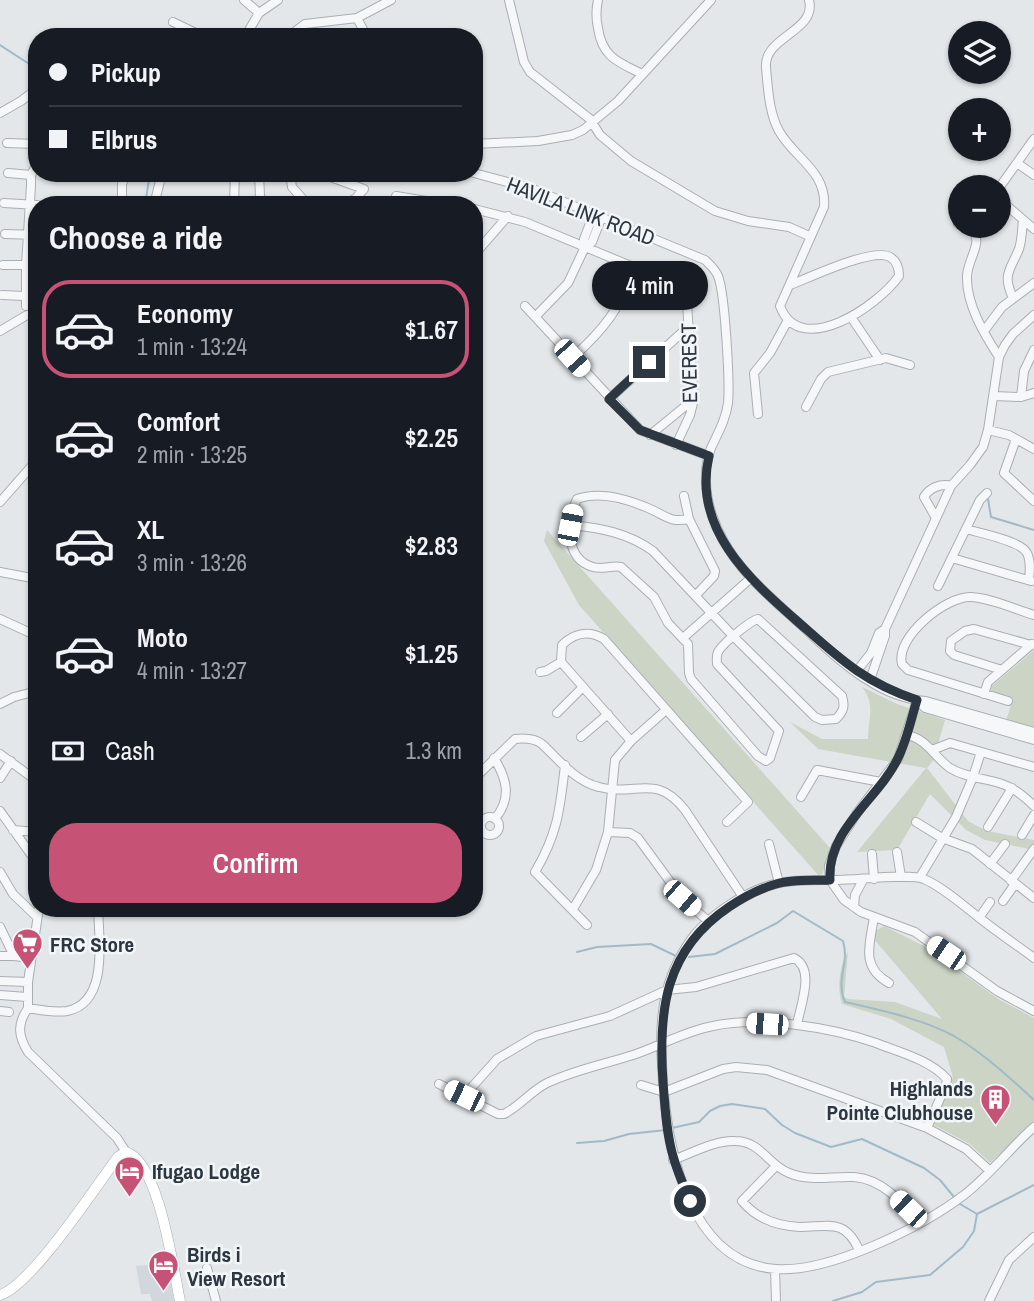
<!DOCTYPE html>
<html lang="en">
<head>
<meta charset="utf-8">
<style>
	:root { --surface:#171b24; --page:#20242c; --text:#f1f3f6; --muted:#9ea1a6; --line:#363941; --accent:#c65276 }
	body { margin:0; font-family:"Archivo Narrow",sans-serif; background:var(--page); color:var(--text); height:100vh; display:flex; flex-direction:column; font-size:26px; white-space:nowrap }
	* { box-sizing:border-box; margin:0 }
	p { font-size:23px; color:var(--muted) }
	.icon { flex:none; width:38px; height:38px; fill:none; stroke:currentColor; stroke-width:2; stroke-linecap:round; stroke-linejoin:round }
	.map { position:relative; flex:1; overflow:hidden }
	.drawer { position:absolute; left:28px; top:196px; width:455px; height:721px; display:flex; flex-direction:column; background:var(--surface); border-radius:28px; box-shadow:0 2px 5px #0004 }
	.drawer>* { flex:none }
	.top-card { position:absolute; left:28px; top:28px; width:455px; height:154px; border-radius:28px; box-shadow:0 2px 5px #0004; display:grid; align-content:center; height:154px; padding:0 21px; background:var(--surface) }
	.controls { position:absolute; left:948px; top:21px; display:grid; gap:14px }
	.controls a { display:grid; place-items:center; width:63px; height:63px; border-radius:50%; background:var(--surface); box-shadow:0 2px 5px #0004; font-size:35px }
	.end { position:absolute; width:32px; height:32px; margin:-16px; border:9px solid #2c3742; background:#fff; box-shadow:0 0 0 4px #fff }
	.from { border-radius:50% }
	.bubble { position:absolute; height:49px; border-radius:24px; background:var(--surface); box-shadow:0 2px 5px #0004; font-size:23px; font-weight:600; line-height:49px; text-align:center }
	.car { position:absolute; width:21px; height:42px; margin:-21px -10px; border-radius:9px; box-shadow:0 0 5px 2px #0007; background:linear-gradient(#fff 24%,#345 0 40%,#fff 0 76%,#345 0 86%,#fff 0) }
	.top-card b { display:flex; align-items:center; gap:24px; height:66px; font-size:26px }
	.top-card b+b { border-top:2px solid var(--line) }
	.top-card i { width:18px; height:18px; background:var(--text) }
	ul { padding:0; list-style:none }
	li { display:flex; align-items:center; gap:21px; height:98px; margin:0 14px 10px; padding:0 7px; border:4px solid transparent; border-radius:28px }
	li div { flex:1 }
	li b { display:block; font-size:26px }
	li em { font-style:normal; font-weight:600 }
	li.on { border-color:var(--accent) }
	li>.icon { width:63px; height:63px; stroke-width:1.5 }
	h2 { padding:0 21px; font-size:32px; line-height:84px }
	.pay { display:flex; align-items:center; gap:18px; height:77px; padding:0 21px; font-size:26px }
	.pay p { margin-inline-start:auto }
	.action { display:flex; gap:14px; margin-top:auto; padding:14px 21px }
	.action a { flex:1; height:80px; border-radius:28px; background:var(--accent); color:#fff; font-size:28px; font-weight:600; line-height:80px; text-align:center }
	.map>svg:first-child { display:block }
</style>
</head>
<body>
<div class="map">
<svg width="1034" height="1301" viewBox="0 0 1034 1301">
	<rect width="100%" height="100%" fill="#e3e7ea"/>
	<path fill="#d1d7dc" d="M167,1263L174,1301H152L150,1294H141L136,1266Z"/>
	<path fill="#cbd4c5" d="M547,530L830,848L823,873L819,876L579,605L544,541Z
		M1034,650V730L1006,721L1012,701L990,694L992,686Z
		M862,687L897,704L945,720L938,744L923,746L935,758L927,768L968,821L987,831L1034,840V850L985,840L966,830L930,794L897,850L857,852L926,768L818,749L790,722L822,739H868C868,718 876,705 862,687Z
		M884,926L928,948L998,999L1034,1018V1122L990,1163L970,1144L934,1125L953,1077L944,1047L891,1019L842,1004C837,990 839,965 848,952L844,997L848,999L895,1002L942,1019L873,938L877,930Z"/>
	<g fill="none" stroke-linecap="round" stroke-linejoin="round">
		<path stroke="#a1bac8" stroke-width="2" d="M0,45L37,69
			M145,205L150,173
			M988,499L991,517L1034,530
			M577,952L597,947L651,944L676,956
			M689,957L715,954L777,923L793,911L843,941C850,965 835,979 845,1002C879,1010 923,1019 954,1036C983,1053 1009,1077 1034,1100
			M672,1128L699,1122L710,1111L720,1106L732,1104L765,1109L782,1125L795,1133L831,1147L862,1139L924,1168L940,1180L954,1197
			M577,1143L604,1141L629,1134L666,1130
			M960,1204L977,1214
			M833,1301L862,1292L876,1282L930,1275L963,1247L974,1231L977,1214L1034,1185"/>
		<defs>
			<path id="minor" d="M244,0L259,13
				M509,0L524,62L530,72L590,119L600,135L631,161L715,211L748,221L789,227L809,236
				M598,0C596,9 596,19 598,28C602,57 618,62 642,74
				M357,18L367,37
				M173,22L204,37
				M245,37L259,13L278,0
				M288,37L305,24L357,18L391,0
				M0,113L21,101L37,89
				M7,143L37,144
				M474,144L538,141L572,135L583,130L618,101L711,0
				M1017,163L1034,175
				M8,173L31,175
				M259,173L260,197L266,205
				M290,173L292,187L308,205
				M319,173L364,189L355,199L342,205
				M474,173L533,189L705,260C710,265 715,269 718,276C725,293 730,383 728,403C726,419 718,433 711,448C703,469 705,494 712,515C730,569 774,599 813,636C843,664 883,699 926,701L1034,732
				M980,184L985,187
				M999,188L1034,139
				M396,196L450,205
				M999,199L1034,229
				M4,203L37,205
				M122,205V184L127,173
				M154,205L162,173
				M234,205L235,173
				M474,209L525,222L667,281L681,292L687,305L694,399L690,415L676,445
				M958,224H961
				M968,226C987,240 968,256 967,276C966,304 984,334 999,357
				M5,234L37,235
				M585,247L584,239L594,213
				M474,255L508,216
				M3,265H26
				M790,285C809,278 873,247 890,257C897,261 899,269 899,276C879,305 800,360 780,306L824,207C827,171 794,158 779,131C769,113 768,88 766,68C763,36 817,32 809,0
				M2,295L25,296
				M1013,298C1002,274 1010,271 1019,249C1022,240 1022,229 1023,220
				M26,306V265L31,186V175L37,164
				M525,306L640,430L709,456
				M535,317L568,283L585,247L592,242L602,216
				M851,317L880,360
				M0,331L27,315H37
				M984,331L1002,307L1034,283
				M572,358C607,327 617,310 637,268
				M33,384L37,379
				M994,396L1021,397L1034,393
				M1021,397L1024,371L1034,350
				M609,399L689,326
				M806,407L821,379L828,372L886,358L910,365
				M758,414L754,373L770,353L788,320
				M988,430L1009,435L1034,449
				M650,435L694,399
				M1016,439L1004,473L1034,501
				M684,496L689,519L715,571L714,576L696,595
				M0,502L37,460
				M936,518L924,497C929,488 941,483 951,486
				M571,525C601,528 628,533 653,551L734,637L815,717L822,720L836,719C844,711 845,706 842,696L758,619C750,621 722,644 718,652C716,656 717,660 717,664L779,731L770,758L766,761L758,756L691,679L689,673L688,644L668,623L654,597L621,567C612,565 603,570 593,567C564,559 567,520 577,499C599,491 627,499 648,508C665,515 669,523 689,519
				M966,529C980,533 1021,541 1027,553C1031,561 1030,571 1029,580
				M952,558L1031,581
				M0,572L37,579
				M938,586L980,500L987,493
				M0,619L37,636
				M683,638L750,579
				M1002,670L954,655L950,651L951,641L965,631L974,629L1031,645
				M540,672L546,671L561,662
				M856,672L871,653L879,633L885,629L951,486L970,465L983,447L988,430L999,357L1005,345L1013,334L1034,315
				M870,680L885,636V629
				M984,694L988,682L1032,644
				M917,700L898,759L857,813L836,846L829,866L830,880L844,900L861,912L915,932L997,991L1034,1011
				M917,700L925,708L1034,740
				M1008,701L908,670L902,664C895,637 946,596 971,597C991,598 1014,609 1034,615
				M0,704L14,697L37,691
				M557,713L583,687
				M906,735C927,738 934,757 950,768C966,778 985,778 1002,784C1015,788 1025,797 1034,806
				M581,737L608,714
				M631,741L561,662L562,645C574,633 589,630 604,639L748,802L727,822
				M932,750L950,743L1034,767
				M0,754L37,781
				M494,758C507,779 512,798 495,819
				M565,765C560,809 558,833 535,872L587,925
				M0,778L11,761
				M474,779L515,739C524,738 534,738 542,744C558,759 576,782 599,787C637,797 655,772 685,810L743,897
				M801,797L817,770L881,782
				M35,808H37
				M0,811L37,863
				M481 826a9 9 0 1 1 18 0a9 9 0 1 1-18 0Z
				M916,822L942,838L972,849L1034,898
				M988,827L1012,788
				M13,830L37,832
				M608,832L630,833L638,838L682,898L708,921
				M1022,835L1034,815
				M769,844L779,883
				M897,852L901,877
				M872,854L874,879
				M990,864L1005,844
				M0,872L13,894L37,917
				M920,877L956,817L973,777L981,752
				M1011,881L1034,849
				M1003,901L1015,884
				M854,907L855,895L863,880
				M98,908C99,939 109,1003 67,1011C55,1013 41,1010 28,1008C17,1024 18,1036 28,1052L117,1138L126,1152
				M573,909L596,870L608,832L615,760L631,741L666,710
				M874,917C870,944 860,967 889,983
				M979,918L990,902
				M0,927L14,956L30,958
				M0,956H14
				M1034,958C1015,944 996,931 977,916C960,903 944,888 924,879C908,873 858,880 838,880C819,880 797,879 779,883C749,889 716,911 696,933C683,949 672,971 667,990C659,1020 661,1052 663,1082C668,1150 689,1263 776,1269C829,1273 922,1227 964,1195C990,1175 1010,1148 1034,1127
				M0,981L28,982
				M0,995L27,997
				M28,1008V982L39,908
				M0,1011L9,1012
				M439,1084L498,1114H504C520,1106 531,1091 547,1083C574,1070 605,1064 633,1055C660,1046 685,1031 713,1026C761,1016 830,1027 876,1043C899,1052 930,1060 947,1079L946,1085L927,1128
				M641,1085L664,1092L723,1069L736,1067L767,1070L927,1128L966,1149L990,1171
				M464,1096L497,1059L536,1036L610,1016L667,990L696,987L794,958C816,969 800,1006 797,1025
				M673,1160C692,1153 715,1140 735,1141C761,1141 768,1165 789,1173C811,1182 831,1176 854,1177C882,1179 902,1202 918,1222
				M776,1166L742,1201C756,1218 777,1226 800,1227C828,1227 845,1218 859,1250
				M207,1268L216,1301
				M775,1269L776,1301
				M989,1301L1009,1260L1034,1237"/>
			<path id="major" d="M0,1295C31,1286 96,1186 118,1157L126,1152C159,1162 173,1268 180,1301"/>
		</defs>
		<use href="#minor" stroke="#a8afb4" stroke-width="10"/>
		<use href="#major" stroke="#a3adb5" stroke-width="11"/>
		<use href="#minor" stroke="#f6f7f9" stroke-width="8"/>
		<use href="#major" stroke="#fff" stroke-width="10"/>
	</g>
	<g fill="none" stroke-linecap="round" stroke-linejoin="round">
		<path stroke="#2c3742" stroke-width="9" d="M649,362L609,399L640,430L709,456C692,528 749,579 797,621C839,658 863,682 917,700C911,719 907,740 898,758C878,800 827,829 830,880C813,881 793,879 776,884C759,889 744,897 729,907C665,950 658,1010 663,1082C665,1106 666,1132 673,1156C677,1171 684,1186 690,1201"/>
	</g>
	<defs>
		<symbol id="supermarket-pin" viewBox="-11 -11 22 30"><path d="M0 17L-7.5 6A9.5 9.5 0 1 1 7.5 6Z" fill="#c65276" stroke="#f3f6f8"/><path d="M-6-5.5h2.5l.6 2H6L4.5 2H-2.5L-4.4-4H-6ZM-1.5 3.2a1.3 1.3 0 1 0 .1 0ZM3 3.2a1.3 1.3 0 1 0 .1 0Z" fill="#fff"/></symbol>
		<symbol id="building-pin" viewBox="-11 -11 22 30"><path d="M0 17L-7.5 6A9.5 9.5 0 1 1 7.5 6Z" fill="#c65276" stroke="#f3f6f8"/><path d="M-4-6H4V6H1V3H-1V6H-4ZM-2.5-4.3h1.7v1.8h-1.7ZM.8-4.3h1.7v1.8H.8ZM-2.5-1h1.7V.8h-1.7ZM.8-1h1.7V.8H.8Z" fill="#fff"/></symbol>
		<symbol id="hotel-pin" viewBox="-11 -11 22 30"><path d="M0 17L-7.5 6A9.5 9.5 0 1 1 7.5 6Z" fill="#c65276" stroke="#f3f6f8"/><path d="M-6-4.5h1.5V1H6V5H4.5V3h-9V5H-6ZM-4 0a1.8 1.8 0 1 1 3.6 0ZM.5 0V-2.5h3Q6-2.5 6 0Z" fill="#fff"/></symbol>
	</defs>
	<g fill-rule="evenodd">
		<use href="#supermarket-pin" x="10" y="926" width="35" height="47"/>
		<use href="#building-pin" x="978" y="1082" width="35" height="47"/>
		<use href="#hotel-pin" x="112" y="1154" width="35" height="47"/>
		<use href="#hotel-pin" x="146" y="1248" width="35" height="47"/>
	</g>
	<g text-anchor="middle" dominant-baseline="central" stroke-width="5" stroke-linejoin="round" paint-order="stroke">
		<g font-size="21" fill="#2c3742" stroke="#f3f6f8">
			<text transform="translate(581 211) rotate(21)">HAVILA LINK ROAD</text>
			<text transform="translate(689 363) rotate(-91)">EVEREST</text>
		</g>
		<g font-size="21" font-weight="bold" fill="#2c3742" stroke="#f3f6f8" text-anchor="start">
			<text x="50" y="944">FRC Store</text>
			<text x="973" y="1088" text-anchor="end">Highlands<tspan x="973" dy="24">Pointe Clubhouse</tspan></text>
			<text x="152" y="1171">Ifugao Lodge</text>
			<text x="187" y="1254">Birds i<tspan x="187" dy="24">View Resort</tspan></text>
		</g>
	</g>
</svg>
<div class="controls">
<a><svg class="icon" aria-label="layers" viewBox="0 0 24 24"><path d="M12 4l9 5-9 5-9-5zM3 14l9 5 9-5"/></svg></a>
<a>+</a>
<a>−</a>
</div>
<i class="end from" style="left:690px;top:1201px"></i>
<i class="end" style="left:649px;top:362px"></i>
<div class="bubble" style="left:592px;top:261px;width:116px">4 min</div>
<i class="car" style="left:572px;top:358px;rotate:138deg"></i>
<i class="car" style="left:570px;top:525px;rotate:11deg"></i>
<i class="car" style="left:682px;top:898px;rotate:131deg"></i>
<i class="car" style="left:946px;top:953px;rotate:304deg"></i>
<i class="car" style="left:767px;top:1024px;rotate:274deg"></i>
<i class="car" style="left:464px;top:1096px;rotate:296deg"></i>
<i class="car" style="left:908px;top:1209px;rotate:314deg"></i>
<div class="top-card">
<b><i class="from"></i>Pickup</b>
<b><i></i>Elbrus</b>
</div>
<section class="drawer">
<h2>Choose a ride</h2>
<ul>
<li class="on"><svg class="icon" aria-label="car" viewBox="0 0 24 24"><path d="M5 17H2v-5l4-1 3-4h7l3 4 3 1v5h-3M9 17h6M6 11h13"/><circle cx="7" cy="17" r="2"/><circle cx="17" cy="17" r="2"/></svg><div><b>Economy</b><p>1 min · 13:24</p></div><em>$1.67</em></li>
<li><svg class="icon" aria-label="car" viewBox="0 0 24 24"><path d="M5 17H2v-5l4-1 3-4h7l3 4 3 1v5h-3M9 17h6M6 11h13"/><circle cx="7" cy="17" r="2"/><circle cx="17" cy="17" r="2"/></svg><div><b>Comfort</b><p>2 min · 13:25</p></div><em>$2.25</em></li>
<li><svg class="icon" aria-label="car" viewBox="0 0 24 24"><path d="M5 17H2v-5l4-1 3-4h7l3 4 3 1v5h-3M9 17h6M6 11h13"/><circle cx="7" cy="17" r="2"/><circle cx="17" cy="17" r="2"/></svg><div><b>XL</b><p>3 min · 13:26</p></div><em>$2.83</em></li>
<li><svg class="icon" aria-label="car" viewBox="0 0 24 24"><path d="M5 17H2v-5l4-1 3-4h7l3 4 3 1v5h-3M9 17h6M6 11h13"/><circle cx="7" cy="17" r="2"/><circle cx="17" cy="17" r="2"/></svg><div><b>Moto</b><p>4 min · 13:27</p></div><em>$1.25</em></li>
</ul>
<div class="pay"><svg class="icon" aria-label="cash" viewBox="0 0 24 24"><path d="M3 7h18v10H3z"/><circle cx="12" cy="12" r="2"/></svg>Cash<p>1.3 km</p></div>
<div class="action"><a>Confirm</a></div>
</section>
</div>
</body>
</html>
